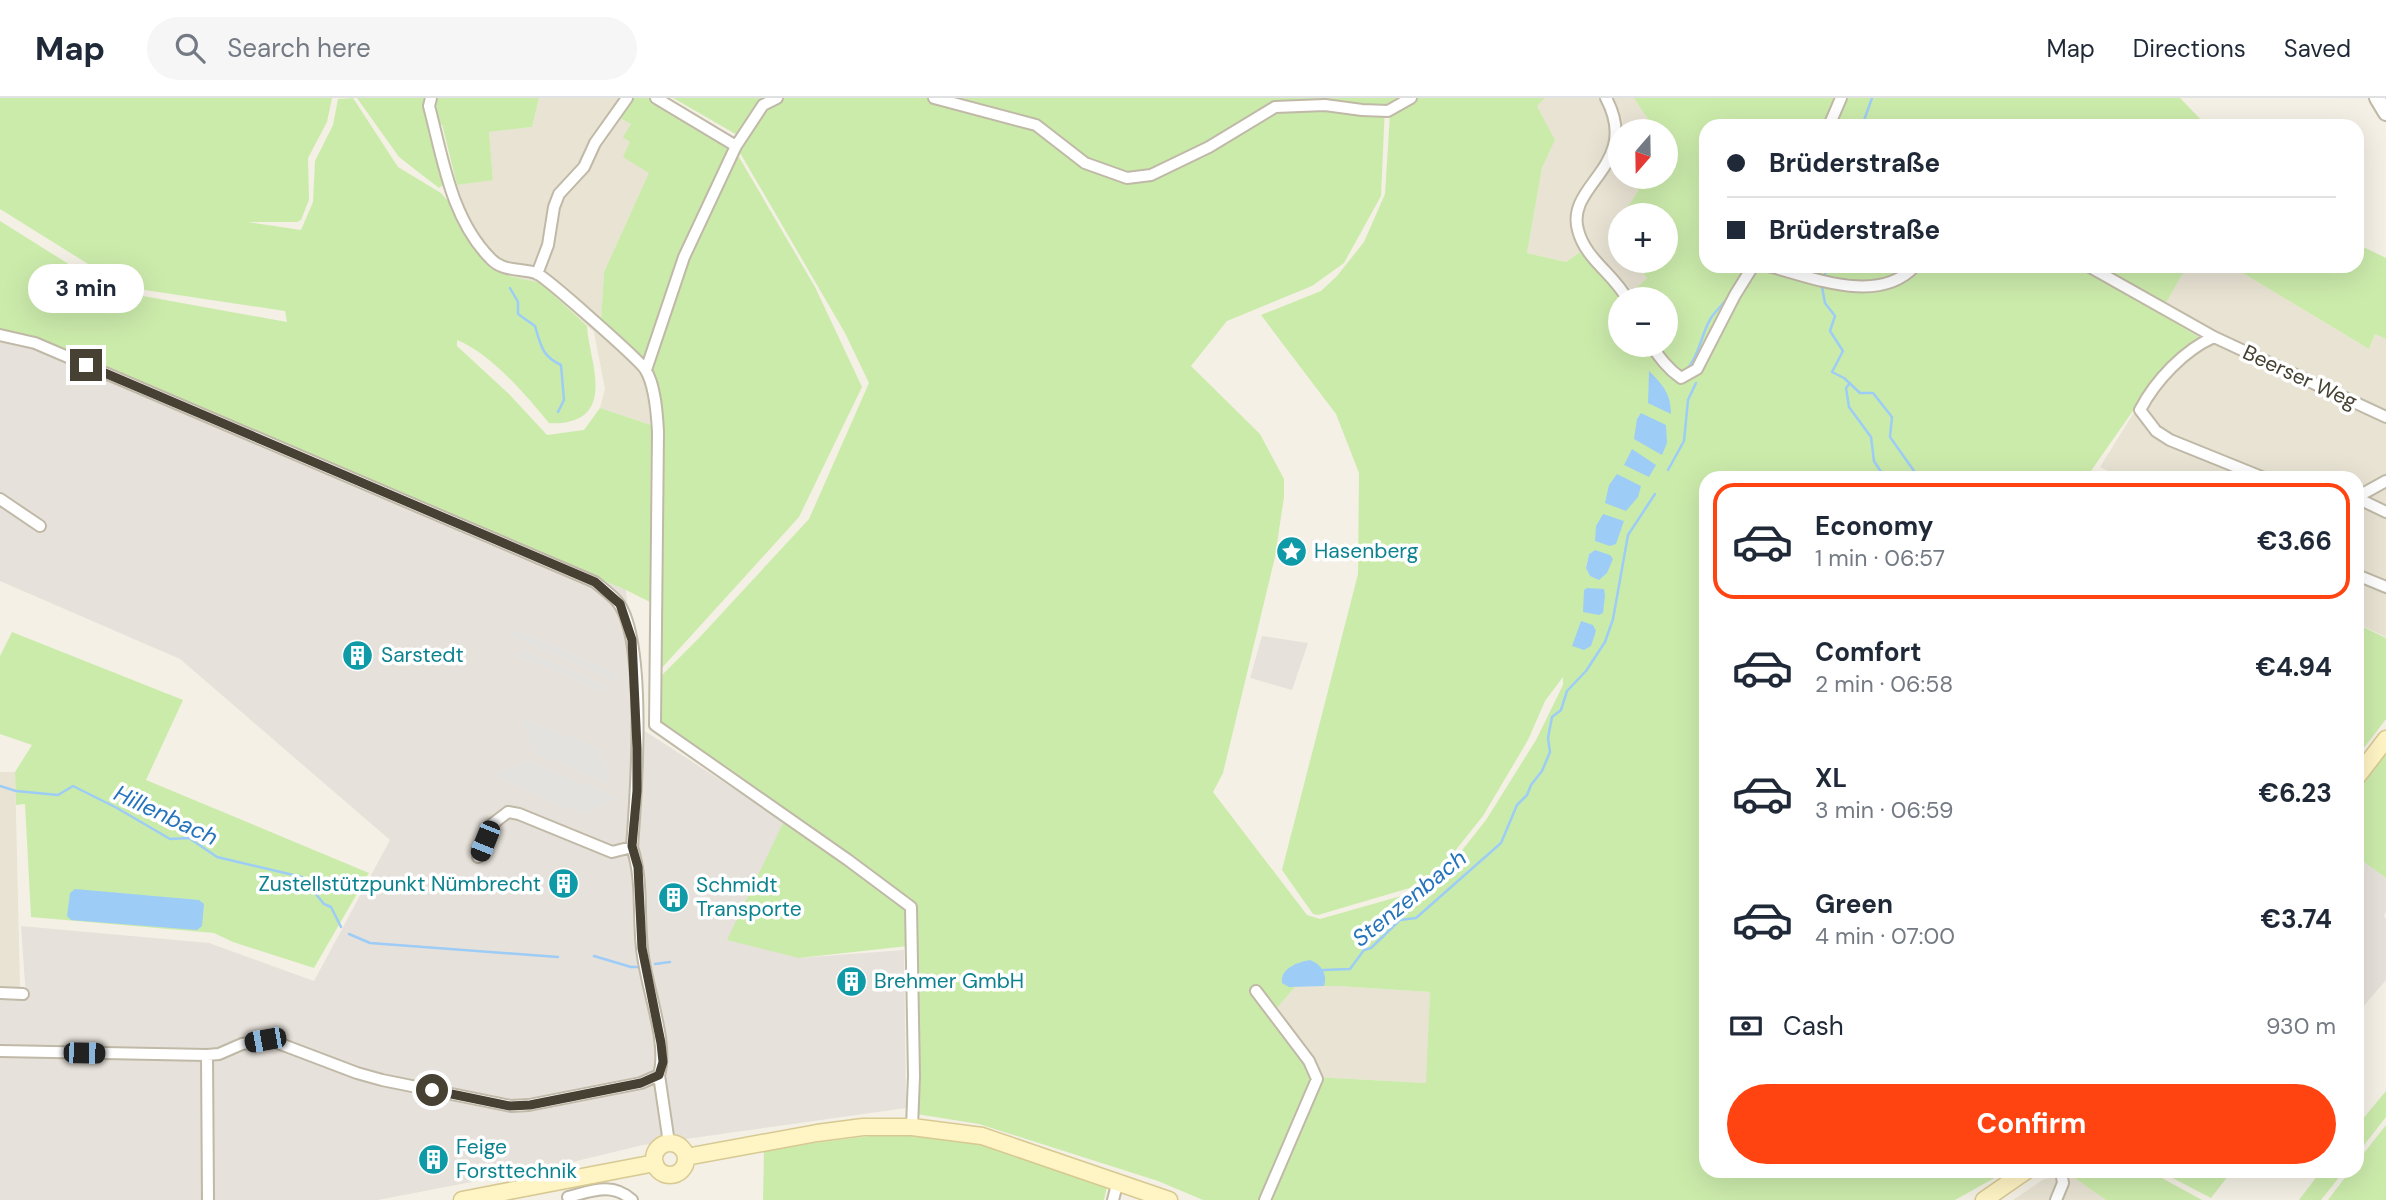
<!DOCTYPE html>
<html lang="en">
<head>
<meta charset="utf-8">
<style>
	:root { --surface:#fff; --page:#f6f6f7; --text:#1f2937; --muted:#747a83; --line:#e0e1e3; --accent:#ff4311 }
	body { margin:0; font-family:"DM Sans",sans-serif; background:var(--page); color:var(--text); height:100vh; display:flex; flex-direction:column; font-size:26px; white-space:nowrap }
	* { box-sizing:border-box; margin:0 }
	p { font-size:23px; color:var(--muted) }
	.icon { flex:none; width:38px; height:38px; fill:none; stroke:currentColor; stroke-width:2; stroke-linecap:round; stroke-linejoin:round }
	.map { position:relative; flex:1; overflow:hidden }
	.details { position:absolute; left:1699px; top:373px; width:665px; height:707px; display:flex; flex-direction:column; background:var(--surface); border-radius:21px; box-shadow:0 7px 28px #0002 }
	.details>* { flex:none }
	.top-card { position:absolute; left:1699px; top:21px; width:665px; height:154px; border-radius:21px; box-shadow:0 7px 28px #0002; display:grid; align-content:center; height:154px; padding:0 28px; background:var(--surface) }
	.needle { width:46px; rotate:200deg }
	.buttons { position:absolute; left:1608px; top:21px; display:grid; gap:14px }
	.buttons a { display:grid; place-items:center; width:70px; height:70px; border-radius:50%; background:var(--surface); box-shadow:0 7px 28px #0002; font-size:35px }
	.end { position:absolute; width:32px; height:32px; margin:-16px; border:9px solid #474134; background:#fff; box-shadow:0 0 0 4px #fff }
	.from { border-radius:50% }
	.bubble { position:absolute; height:49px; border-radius:24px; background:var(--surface); box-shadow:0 7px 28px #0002; font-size:23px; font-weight:700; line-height:49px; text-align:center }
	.car { position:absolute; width:21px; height:42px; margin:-21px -10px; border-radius:9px; box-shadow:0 0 5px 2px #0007; background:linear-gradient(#222 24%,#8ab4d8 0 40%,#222 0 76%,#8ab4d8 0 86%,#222 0) }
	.top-card b { display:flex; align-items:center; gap:24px; height:66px; font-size:26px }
	.top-card b+b { border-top:2px solid var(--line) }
	.top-card i { width:18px; height:18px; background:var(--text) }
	ul { padding:12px 0 0; list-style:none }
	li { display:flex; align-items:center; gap:21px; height:116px; margin:0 14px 10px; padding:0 14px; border:4px solid transparent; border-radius:21px }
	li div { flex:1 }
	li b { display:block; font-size:26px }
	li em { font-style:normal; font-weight:700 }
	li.on { border-color:var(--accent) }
	li>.icon { width:63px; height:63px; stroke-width:1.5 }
	.pay { display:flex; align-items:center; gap:18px; height:77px; padding:0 28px; font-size:26px }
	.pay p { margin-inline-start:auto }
	.cta { display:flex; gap:14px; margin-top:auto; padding:14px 28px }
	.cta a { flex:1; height:80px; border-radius:42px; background:var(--accent); color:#fff; font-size:28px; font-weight:700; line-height:80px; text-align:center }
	header { display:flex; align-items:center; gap:42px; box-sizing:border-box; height:98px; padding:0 35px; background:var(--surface); border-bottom:2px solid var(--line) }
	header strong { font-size:33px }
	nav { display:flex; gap:38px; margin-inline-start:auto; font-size:24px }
	.search { width:490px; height:63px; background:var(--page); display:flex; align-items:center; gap:18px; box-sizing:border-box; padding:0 24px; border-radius:38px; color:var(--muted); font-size:26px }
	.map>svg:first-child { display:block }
</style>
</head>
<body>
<header>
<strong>Map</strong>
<div class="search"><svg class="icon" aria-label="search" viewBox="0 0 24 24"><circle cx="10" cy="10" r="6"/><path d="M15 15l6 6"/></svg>Search here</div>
<nav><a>Map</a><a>Directions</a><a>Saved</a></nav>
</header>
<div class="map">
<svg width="2386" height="1102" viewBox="0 0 2386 1102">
	<rect width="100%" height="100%" fill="#f4f0e5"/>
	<path fill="#e8e3d3" d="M539,0H631L630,43L650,74L604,174L601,222L646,285L651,327L600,310L605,291L594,234L541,185L502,176L490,170L469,138L455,112L464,107L457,87L493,81L489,34L532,29Z
		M1545,0H1634L1655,30L1649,33H1620L1618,67L1613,74L1640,92L1628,110L1633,117H1620V163H1634L1647,180L1630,196L1590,147L1566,164L1527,155L1542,70L1555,42L1537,8Z
		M2187,168H2231L2369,251L2375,236L2386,241V539L2357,525V380H2122L2100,369L2151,287L2199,240L2160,214Z
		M0,674H15L20,890L0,889Z
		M1296,888H1338L1430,894L1427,985L1313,979L1275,912Z
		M2072,1077L2106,1102H2013L2044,1081Z"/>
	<path fill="#e6e1da" d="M0,237L626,492L637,628L784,723L799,860L904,852L906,1010L643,1047L564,1066L378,1102H0V897L26,899L21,828L209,845L314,883L390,742L180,561L0,483Z
		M1262,538L1308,545L1292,592L1250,580Z
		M2357,759L2386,780V814L2384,818L2386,821V882L2357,916Z"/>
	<path fill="#cbebab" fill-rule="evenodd" d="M0,0H332L327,24L308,60L309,102L301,122L297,124H248L301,132L313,104L315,63L333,27L338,1L353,0L398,69L441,95L455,111L469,138L490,170L502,176L541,185L587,228C588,256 611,306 577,321C567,325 560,326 549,325C526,297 490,255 457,242V248L509,296L547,337L584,332L600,310L651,327L650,504L626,492L0,234V123L110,192L287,224L285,213L125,189L0,111Z
		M357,0H539L532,29L489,34L493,82L457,87L442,26L431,39L447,84L439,90L399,59Z
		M631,0H654L731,49L645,265L601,222L604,174L649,75L623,59L630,44L623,39L631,26L617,18Z
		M673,0H1401L1385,8L1381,98L1344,165L1312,188L1227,223L1191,268L1260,336L1284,381V399L1275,459L1223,675L1213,694L1307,817L1320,821L1433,789L1486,722L1536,642L1563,587V579L1545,603L1528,642L1483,718L1430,784L1318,817L1313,816L1282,772L1358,476L1359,375L1336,316L1261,217L1321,193L1337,178L1364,144L1385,96L1390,16L1414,0H1545L1537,8L1555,42L1542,70L1527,155L1566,164L1583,152L1624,201H1620V247H1649L1673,268L1658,247H1666V201H1633L1630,196L1647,180L1634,163H1666V117H1633L1627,110L1639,92L1613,74L1618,67L1620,53V79H1666V33H1649L1654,30L1634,0H2180L2207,28H1706V168H2083L2200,240L2151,287L2086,380H1706V1073H2007L1955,1102H1203L1158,1083L979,1026L916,1016L908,848L799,860L727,842L784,723L655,627V584L699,540L809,421L869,285L845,235L736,48L739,38ZM1595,452L1607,475L1599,481L1590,478L1586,469L1589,456ZM1296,888H1338L1430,894L1426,985L1314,979L1275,912Z
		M736,54L815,189L862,289L799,419L660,572V305L649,272L687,158Z
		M2357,146L2386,160V241L2375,236L2369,251L2231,168H2357Z
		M2095,168H2187L2164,208Z
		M2357,526L2386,540V621L2357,659Z
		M12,534L183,602L146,682L369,775L314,870L233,844L214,835L31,819L25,706L16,707L15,674L32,647L0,636V558Z
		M2386,654V780L2357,759V689Z
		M2386,993V1019L2357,1056V1028Z
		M2386,1027V1102H2328L2350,1073H2357V1064Z
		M878,1037H919L985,1047L1107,1088L1104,1102H763L764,1051Z
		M2064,1073H2149L2202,1102H2106L2072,1078H2064Z
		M2159,1073H2232L2211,1100Z
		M2321,1073H2344L2321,1102H2299Z"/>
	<path fill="#e4e2de" d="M513,531L617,575L614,582L511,538Z
		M520,551L607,588L604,594L518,558Z
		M521,619L598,650L611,682L603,684L535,655Z
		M528,662L619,701L581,716L492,677Z"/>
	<path fill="#9dccf6" d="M1649,273C1663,287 1671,296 1671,316L1648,305Z
		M1641,315L1666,327L1667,345L1662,357L1634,341L1637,321Z
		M1632,351L1656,367L1649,379L1624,367Z
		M1617,376L1641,388L1638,399L1626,413L1605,405L1609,387Z
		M1603,416L1624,423L1616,446L1610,448L1595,443L1596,428Z
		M1595,452L1610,457L1613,461L1607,475L1599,482L1590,478L1586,470L1589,456Z
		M1587,490L1604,491L1605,497L1603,515L1599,517L1583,514L1584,492Z
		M1581,523L1593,527L1596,533L1591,548L1584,552L1572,548Z
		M75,791L199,802L204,806L202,828L197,832L71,822L67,818L70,795Z
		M1310,862C1321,866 1328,876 1324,888L1289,889L1282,885C1280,871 1297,864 1310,862Z"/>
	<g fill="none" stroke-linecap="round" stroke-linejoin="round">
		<path stroke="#9dccf6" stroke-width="2.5" d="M1862,28L1872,0
			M1825,177L1827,168
			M1822,189L1825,205L1835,218L1830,233L1843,253L1832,274L1844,280L1860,295H1873L1892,319L1890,339L1919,380
			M510,190L518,204V216L535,228C541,248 542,258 561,267L564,302L558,314
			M1688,270C1700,256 1701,236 1711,220C1716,212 1724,206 1729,198
			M1850,285L1846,290L1849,309L1871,339L1874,363L1885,380
			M1668,372L1684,343L1688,302L1696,285
			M0,688L16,693L58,697L73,688L117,710L170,741L189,740L217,759L302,779L324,806L331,809L341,829
			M349,836L370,845L558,859
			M594,858L631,869H638
			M655,866L670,864
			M1323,872L1350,871L1364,852L1371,850L1400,822L1416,820L1501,745L1517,707L1527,697L1531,687L1542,673L1550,654L1548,640L1552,619L1561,612L1567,593L1586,573L1605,544L1613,521L1628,437L1655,396"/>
		<defs>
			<path id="minor" d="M431,0L429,8C443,61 451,121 491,161C503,174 521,170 536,175C546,179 637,260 645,271C655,286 657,315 658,334L655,627L848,762L911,809L914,978L912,1029
				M656,0L736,48
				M934,0L1036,27L1085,65L1127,80L1151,77L1209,49L1275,9L1325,7L1362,12L1388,13L1411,0
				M1606,0C1642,68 1565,86 1578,132C1585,161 1614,176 1627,201
				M1829,28L1841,0
				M1768,168C1812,179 1878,208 1915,168
				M2088,168L2214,239L2386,319
				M537,176L548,147L554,109L559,96L584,69L595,45L627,0
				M0,237L35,245L595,484C603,491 614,498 619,506C647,546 636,698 632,749
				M2214,239C2184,252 2155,283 2140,312L2156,333L2170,342L2264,380
				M1651,247C1660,260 1668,271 1681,280L1697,271L1735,197L1753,168
				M646,272L684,159L736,48L763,7L777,0
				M2357,399L2386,383
				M2357,400L2386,414
				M0,401L40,428
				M2357,477L2386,489
				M1256,893L1309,963L1317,981L1265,1102
				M0,895L23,896
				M0,953L207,957L219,956L242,946L270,942L357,975L382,982L511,1008L529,1007L641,985L659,977C669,944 645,887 642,850C638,815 643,782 632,749L612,754L519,716L508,714L491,727L478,759
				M207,957L208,1102
				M659,977L669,1045
				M568,1099C592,1093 612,1084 632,1102
				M1113,1102L1118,1083
				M2056,1102L2063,1085L2061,1073"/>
			<path id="tertiary" d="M2377,0L2386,15"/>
			<path id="secondary" d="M2357,679L2386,641
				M654 1061a16 16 0 1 1 32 0a16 16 0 1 1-32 0Z
				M686,1059L817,1035L863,1029H912L982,1038L1169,1102
				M462,1102L655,1065
				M1984,1102L2026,1073"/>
		</defs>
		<use href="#minor" stroke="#c0b9a7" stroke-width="14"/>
		<use href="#tertiary" stroke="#c0b9a7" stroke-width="18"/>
		<use href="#secondary" stroke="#d7c991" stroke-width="19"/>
		<use href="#minor" stroke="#fff" stroke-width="10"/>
		<use href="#tertiary" stroke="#fff" stroke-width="14"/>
		<use href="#secondary" stroke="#fff4c4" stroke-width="16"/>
	</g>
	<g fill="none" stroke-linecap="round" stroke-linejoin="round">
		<path stroke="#474134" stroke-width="9" d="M86,267L595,484L620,506L632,542L637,650V693L632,748L638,769L642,850L661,945L663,964L659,977L641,985L530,1007L510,1008L432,992"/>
	</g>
	<defs>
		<symbol id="sight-disc" viewBox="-11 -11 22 22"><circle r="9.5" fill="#0f9aa8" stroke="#fff"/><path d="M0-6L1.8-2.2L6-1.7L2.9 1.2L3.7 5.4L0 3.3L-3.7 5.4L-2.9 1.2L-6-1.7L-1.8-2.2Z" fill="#fff"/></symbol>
		<symbol id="building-disc" viewBox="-11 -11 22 22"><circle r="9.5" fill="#0f9aa8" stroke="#fff"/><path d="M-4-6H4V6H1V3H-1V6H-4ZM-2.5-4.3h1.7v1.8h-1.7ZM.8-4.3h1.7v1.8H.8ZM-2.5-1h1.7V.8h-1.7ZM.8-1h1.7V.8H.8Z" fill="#fff"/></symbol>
	</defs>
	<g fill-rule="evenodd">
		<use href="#sight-disc" x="1274" y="436" width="35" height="35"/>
		<use href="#building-disc" x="340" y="540" width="35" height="35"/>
		<use href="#building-disc" x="546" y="768" width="35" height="35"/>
		<use href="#building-disc" x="656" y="782" width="35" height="35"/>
		<use href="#building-disc" x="834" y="866" width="35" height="35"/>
		<use href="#building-disc" x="416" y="1044" width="35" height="35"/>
	</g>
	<g text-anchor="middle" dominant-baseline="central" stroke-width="7" stroke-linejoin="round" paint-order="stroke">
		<g font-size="21" fill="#474134" stroke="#fff">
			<text transform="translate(2300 279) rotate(25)">Beerser Weg</text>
		</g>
		<g font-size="21" fill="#0d838f" stroke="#fff" text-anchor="start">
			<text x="1314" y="453">Hasenberg</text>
			<text x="381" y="557">Sarstedt</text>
			<text x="541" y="786" text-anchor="end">Zustellstützpunkt Nümbrecht</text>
			<text x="696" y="787">Schmidt<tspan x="696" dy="24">Transporte</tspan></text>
			<text x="874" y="883">Brehmer GmbH</text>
			<text x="456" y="1049">Feige<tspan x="456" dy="24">Forsttechnik</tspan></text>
		</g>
		<g font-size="23" font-style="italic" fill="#2573bb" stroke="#fff">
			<text transform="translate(166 717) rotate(25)">Hillenbach</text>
			<text transform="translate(1409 800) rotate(-39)">Stenzenbach</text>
		</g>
	</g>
</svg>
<div class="buttons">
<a><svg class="needle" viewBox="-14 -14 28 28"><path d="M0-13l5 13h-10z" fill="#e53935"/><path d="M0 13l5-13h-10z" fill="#747a83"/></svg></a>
<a>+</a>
<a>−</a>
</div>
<i class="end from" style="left:432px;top:992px"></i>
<i class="end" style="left:86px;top:267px"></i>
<div class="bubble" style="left:28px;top:166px;width:116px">3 min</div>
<i class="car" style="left:485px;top:743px;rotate:202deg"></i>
<i class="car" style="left:265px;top:942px;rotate:260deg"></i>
<i class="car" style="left:84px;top:955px;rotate:91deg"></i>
<div class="top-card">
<b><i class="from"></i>Brüderstraße</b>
<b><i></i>Brüderstraße</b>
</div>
<section class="details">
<ul>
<li class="on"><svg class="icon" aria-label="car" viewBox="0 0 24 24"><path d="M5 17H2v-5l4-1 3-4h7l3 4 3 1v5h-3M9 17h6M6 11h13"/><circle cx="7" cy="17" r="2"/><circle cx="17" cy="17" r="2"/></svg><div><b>Economy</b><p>1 min · 06:57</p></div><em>€3.66</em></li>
<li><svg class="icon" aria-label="car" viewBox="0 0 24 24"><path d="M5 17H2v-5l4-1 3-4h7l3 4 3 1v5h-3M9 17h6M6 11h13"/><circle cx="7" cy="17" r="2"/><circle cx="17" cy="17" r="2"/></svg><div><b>Comfort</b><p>2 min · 06:58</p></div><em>€4.94</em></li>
<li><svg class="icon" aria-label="car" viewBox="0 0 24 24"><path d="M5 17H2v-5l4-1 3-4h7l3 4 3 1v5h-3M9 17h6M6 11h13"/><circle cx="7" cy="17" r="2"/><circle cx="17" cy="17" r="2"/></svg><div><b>XL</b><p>3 min · 06:59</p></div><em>€6.23</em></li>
<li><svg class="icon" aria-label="car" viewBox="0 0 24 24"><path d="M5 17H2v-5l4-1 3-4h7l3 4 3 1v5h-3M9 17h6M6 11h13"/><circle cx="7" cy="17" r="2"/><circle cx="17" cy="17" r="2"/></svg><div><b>Green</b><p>4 min · 07:00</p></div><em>€3.74</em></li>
</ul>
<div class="pay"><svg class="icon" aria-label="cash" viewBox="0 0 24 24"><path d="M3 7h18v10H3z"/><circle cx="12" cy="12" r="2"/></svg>Cash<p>930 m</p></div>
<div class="cta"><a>Confirm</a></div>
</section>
</div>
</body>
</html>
